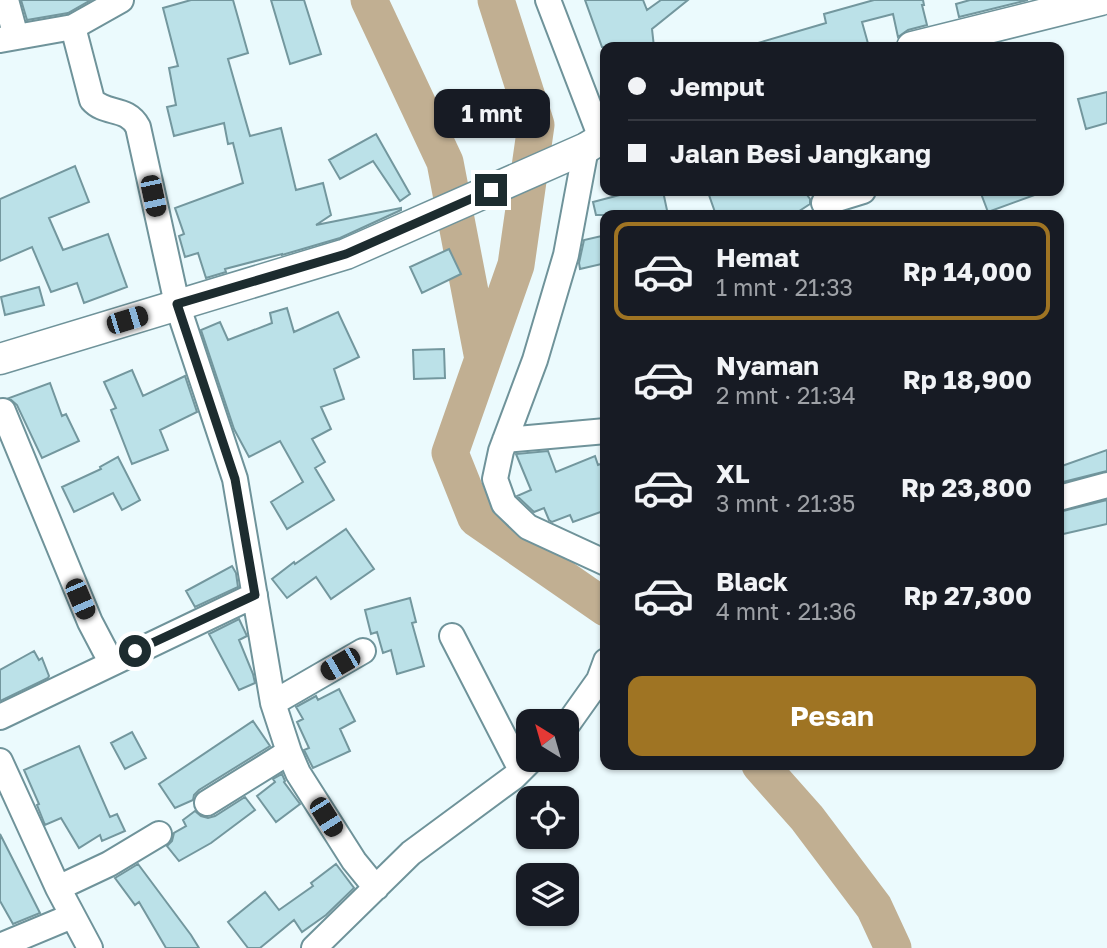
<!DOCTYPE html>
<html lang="id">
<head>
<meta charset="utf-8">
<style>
	:root { --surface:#171b24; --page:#242831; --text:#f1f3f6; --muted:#9ea1a6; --line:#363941; --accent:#9f7423 }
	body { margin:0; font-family:"Golos Text",sans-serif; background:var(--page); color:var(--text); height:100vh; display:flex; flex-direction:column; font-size:26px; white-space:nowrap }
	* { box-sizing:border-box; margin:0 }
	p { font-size:23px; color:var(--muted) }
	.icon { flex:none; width:38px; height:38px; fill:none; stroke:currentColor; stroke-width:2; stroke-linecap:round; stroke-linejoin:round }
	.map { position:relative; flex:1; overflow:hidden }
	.drawer { position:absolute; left:600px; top:210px; width:464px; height:560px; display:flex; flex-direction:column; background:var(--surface); border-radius:14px; box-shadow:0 2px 5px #0004 }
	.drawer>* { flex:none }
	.guide { position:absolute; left:600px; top:42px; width:464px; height:154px; border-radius:14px; box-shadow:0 2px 5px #0004; display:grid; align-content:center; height:154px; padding:0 28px; background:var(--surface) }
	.needle { width:46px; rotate:323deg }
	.controls { position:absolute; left:516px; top:709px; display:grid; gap:14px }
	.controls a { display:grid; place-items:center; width:63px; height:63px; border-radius:14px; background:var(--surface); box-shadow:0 2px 5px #0004; font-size:35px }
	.end { position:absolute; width:32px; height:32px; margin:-16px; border:9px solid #1d2c2f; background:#fff; box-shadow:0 0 0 4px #fff }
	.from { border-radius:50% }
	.bubble { position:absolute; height:49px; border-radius:14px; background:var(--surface); box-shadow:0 2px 5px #0004; font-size:23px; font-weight:700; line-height:49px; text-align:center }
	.car { position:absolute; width:21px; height:42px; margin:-21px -10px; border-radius:9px; box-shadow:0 0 5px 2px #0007; background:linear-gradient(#222 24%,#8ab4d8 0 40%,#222 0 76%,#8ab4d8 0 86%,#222 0) }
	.guide b { display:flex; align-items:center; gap:24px; height:66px; font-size:26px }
	.guide b+b { border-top:2px solid var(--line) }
	.guide i { width:18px; height:18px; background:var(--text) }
	ul { padding:12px 0 0; list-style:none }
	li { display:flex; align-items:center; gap:21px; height:98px; margin:0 14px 10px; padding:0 14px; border:4px solid transparent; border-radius:14px }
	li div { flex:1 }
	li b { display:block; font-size:26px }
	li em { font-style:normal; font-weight:700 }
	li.active { border-color:var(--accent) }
	li>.icon { width:63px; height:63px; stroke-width:1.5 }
	.cta { display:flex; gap:14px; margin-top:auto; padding:14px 28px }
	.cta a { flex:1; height:80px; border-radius:14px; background:var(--accent); color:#fff; font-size:28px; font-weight:700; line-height:80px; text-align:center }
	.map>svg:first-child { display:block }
</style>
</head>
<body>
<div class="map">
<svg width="1107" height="948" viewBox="0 0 1107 948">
	<rect width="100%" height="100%" fill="#ebfafd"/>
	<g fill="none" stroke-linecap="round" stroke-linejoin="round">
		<path stroke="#c1af92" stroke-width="37" d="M369,0L445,162L483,359
			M496,0L536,125L516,265L450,453L476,518L606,608
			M760,765L807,818L874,907L893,948"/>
	</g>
	<path fill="#bbe1e8" stroke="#73979e" stroke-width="2" d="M21,0H91L68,13L27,20Z
		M191,0H233L248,53L228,59L250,136L281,128L296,190L323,183L331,215L316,225L401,208V210L340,238L282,255V254L225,269L226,272L206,278L198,253L185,257L179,236L184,234L175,208L243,183L233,143L228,144L224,123L174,136L167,107L176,105L169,68L178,66L163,8Z
		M271,0H304L321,54L290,64Z
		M585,0H643L647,10L661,0H688L652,29L654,47H602Z
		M874,0H923L924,5H922L927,25L908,30L898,37L893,14L862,22L869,47H758V43L826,23L824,14Z
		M970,0H1028L959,17L956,4Z
		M1107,92V123L1086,129L1078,99Z
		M376,134L410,194L400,201L373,161L340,179L329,160Z
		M75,166L89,202L49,218L63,250L108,234L127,287L84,303L77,283L51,292L32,247L0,261V199Z
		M635,191H663L668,215H596L593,202Z
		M720,191H804L810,199V204L793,215H716L709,195Z
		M980,191H1040V193L988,212Z
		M606,235V263L580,269L579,263L584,240Z
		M449,249L461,274L422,293L410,267Z
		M39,287L44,305L5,315L1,297Z
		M287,308L294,332L338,312L359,357L334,369L344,399L321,407L331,429L312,439L325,462L315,468L334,500L287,529L271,502L303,482L280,441L249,457L234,429L201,330L220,322L228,340L272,323L270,313Z
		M444,349L445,378L414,379L413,350Z
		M132,370L143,396L185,376L197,412L160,430L168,450L132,464L111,410L116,408L104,382Z
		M50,383L62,416L66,414L79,441L42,458L17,405L9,398Z
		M1107,450V471L1059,483V467Z
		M548,451L556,472L595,456L598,465L606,462V510L573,522L570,515L552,522L549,520L544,508L534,512L517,496L531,490L516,454Z
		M118,457L140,500L122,510L113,493L74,512L62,487L101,469L100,467Z
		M1107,500V524L1059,535V512Z
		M346,529L374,569L331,599L316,577L287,598L272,579L294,562L295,564Z
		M232,566L236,573L238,587L195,607L186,591Z
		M410,598L416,622L412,623L424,666L397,674L391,650L383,653L377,632L371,634L365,610Z
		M239,619L247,636L239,640L253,674L255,683L239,690L209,634Z
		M34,651L39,660L42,658L49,676L48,678L0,701V670Z
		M339,689L355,721L340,729L350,751L313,768L304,750L309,748L297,722L303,719L296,707L316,696L318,700Z
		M253,721L270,746L199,790L194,795L193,800L175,808L159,784Z
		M132,732L146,758L125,769L111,743Z
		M79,746L110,817L117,814L125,831L102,841L100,835L79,848L61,818L45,825L37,805L39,804L24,770Z
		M282,774L285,781L284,782L300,804L276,822L257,796L275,782L273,779Z
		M245,797L255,810L211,843L179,861L167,846L172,841L174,833L186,826L183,820L195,811L201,816L208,818L215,816Z
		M0,834L40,913L13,924L0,901Z
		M138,864L191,935L199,948H166L139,902L135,905L115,878Z
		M336,864L354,888L326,915L302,932L294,920L260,948H248L228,922L265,892L279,910L313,886L311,883Z"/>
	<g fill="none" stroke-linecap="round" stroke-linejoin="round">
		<defs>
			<path id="minor" d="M6,0L16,37
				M548,0L601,138
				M73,27L92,100C105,115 127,106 138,127L177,304L235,479L273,703L289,752L298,773L354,861L376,888
				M0,40L73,27L121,0
				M586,148L566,255L535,360L501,451L495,479L504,504L528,527L606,563
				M824,203L863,191
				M3,411L90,622L111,662
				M505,440L606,431
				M1059,498L1107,485
				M452,636L521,770
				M273,703L363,651
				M0,717L255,595
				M567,725L599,680L606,661
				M0,761L58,888L90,948
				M207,803L289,752
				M58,888L109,864L159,834
				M0,946L72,916
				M314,948L411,853L514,777L531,760"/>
			<path id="major" d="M912,47L1101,0
				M0,359L346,254L586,148L606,136"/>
		</defs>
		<use href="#minor" stroke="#6f939a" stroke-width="28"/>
		<use href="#major" stroke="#6f939a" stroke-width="33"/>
		<use href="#minor" stroke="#fff" stroke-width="24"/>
		<use href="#major" stroke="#fff" stroke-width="30"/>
	</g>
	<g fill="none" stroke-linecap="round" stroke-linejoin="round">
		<path stroke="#1d2c2f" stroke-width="9" d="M135,651L255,595L235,479L177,304L346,254L491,190"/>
	</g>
</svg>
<div class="controls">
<a><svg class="needle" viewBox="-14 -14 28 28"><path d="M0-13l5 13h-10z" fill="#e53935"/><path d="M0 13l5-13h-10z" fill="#9ea1a6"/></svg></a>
<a><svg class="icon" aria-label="locate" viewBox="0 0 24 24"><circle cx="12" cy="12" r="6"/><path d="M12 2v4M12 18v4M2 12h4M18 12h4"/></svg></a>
<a><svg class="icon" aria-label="layers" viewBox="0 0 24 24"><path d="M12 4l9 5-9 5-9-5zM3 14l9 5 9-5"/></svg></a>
</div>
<i class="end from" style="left:135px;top:651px"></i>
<i class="end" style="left:491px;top:190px"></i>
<div class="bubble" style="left:434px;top:89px;width:116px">1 mnt</div>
<i class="car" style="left:153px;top:196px;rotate:168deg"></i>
<i class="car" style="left:127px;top:320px;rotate:73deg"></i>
<i class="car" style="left:80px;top:599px;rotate:157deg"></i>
<i class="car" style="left:340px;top:664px;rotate:240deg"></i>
<i class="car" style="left:326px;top:817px;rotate:148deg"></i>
<div class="guide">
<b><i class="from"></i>Jemput</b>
<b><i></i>Jalan Besi Jangkang</b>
</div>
<section class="drawer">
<ul>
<li class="active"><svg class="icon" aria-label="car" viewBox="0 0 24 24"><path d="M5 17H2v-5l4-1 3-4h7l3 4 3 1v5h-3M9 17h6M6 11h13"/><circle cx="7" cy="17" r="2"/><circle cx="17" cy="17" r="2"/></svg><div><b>Hemat</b><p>1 mnt · 21:33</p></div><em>Rp 14,000</em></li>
<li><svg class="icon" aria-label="car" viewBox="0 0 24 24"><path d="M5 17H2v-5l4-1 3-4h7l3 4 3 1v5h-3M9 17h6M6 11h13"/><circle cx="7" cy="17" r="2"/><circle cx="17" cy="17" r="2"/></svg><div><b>Nyaman</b><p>2 mnt · 21:34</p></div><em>Rp 18,900</em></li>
<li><svg class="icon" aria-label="car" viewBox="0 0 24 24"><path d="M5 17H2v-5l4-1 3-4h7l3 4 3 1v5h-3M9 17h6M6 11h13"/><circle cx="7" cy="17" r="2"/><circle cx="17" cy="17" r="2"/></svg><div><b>XL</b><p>3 mnt · 21:35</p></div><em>Rp 23,800</em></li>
<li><svg class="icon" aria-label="car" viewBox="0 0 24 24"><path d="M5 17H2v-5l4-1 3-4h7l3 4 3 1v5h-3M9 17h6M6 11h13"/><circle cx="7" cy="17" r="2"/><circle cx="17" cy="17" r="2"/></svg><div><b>Black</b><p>4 mnt · 21:36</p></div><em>Rp 27,300</em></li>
</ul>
<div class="cta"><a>Pesan</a></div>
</section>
</div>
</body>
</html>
